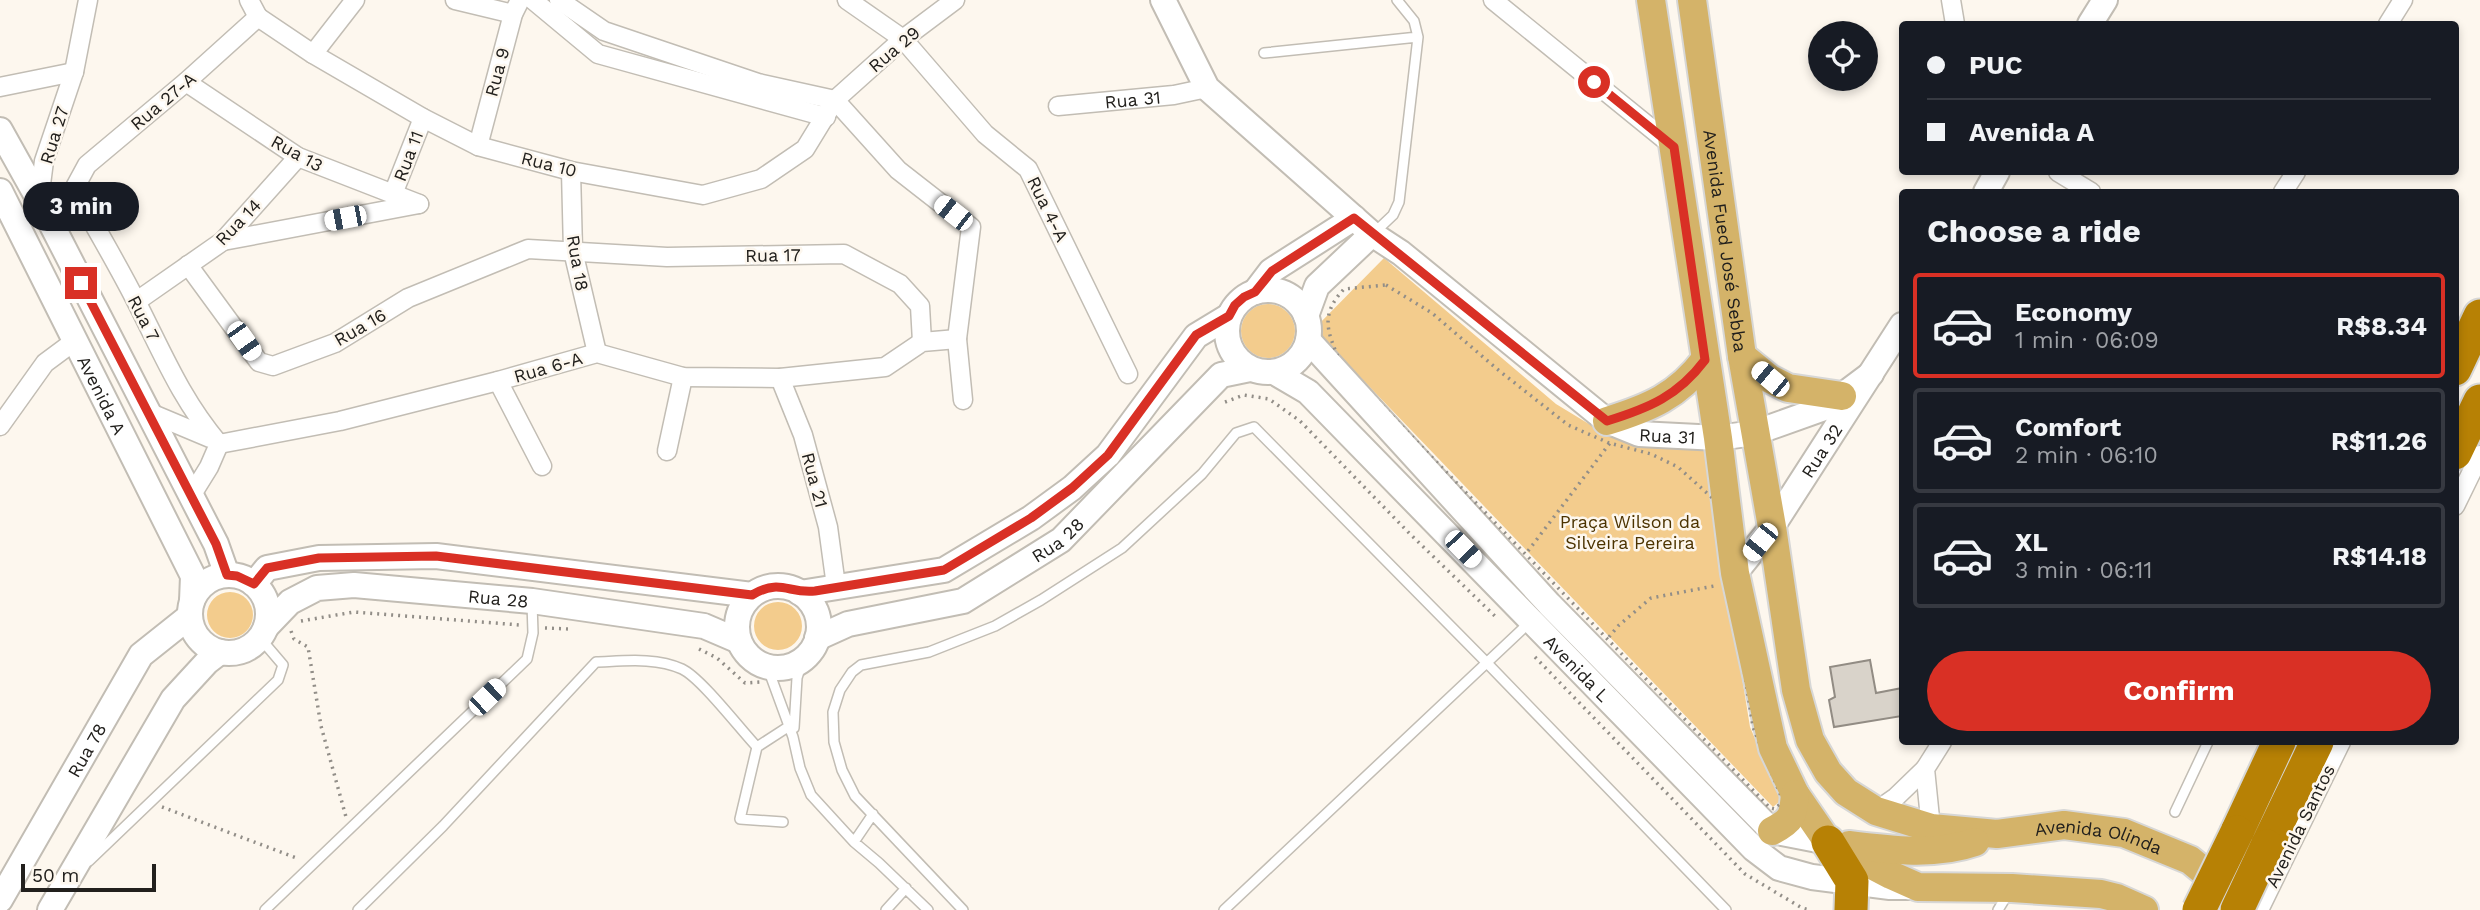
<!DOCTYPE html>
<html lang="en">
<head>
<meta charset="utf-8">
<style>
	:root { --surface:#171b24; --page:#242831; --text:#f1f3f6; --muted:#9ea1a6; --line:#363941; --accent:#d93025 }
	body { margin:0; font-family:"Work Sans",sans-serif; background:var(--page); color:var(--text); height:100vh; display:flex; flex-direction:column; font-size:26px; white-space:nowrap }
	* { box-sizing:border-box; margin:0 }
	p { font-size:23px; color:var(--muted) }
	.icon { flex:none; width:38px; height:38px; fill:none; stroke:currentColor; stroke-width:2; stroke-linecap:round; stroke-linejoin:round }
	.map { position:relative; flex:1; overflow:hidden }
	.side { position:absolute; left:1899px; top:189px; width:560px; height:556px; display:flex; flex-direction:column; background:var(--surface); border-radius:7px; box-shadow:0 4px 10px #0003 }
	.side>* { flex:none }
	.top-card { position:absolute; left:1899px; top:21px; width:560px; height:154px; border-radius:7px; box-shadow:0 4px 10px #0003; display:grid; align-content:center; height:154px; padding:0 28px; background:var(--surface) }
	.fabs { position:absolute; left:1808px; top:21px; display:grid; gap:14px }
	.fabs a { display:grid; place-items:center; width:70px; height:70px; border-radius:50%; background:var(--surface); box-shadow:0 4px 10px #0003; font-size:35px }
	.scale { position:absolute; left:21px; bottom:18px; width:135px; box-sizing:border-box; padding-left:7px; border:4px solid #22201d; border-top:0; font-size:19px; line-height:24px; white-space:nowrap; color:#22201d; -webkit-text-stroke:5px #fdf7ee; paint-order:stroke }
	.end { position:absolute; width:32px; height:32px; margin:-16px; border:9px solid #d93025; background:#fff; box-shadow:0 0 0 4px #fff }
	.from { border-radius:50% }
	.bubble { position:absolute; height:49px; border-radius:24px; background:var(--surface); box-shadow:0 4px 10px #0003; font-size:23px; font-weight:700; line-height:49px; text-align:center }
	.car { position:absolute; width:21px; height:42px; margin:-21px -10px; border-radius:9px; box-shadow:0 0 5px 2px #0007; background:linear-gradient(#fff 24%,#345 0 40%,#fff 0 76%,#345 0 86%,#fff 0) }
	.top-card b { display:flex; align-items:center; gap:24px; height:66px; font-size:26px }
	.top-card b+b { border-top:2px solid var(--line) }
	.top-card i { width:18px; height:18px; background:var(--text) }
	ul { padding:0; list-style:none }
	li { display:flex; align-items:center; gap:21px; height:105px; margin:0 14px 10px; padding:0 14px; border:4px solid var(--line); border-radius:7px }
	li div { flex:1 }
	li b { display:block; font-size:26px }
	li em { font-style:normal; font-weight:700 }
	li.current { border-color:var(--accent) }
	li>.icon { width:63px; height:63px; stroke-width:1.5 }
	h2 { padding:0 28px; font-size:32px; line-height:84px }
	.action { display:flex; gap:14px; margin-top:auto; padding:14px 28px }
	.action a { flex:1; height:80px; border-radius:42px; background:var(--accent); color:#fff; font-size:28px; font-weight:700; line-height:80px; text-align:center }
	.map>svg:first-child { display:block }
</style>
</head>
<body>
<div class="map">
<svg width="2480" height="910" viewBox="0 0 2480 910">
	<rect width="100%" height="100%" fill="#fdf7ee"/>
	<path fill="#f3cc8d" d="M1384,258L1556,404L1589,424L1637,442L1709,448L1715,510L1750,727L1781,800L1773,807L1314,329Z
		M1241 331a27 27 0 1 1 54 0a27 27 0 1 1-54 0Z
		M207 615a23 23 0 1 1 46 0a23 23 0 1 1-46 0Z
		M754 626a24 24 0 1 1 48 0a24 24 0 1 1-48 0Z"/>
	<path fill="#d9d3ca" stroke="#928c84" stroke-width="2" d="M1870,660L1876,693L1902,688V716L1834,727L1829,700L1835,697L1830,667Z"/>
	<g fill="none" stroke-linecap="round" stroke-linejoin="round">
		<defs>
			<path id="lane" d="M1264,53L1418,37
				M1374,233L1393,215L1399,202L1418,37L1414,21L1397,0
				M767,666L793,737L800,768L811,795L854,842L879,863L928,910
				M794,728L797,678L803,659
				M2175,812L2208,742
				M783,822L740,819L757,747L794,723
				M854,842L873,814
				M89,861L278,680L283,665L260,638
				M265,910L527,659L533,633L532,603
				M358,910L443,826L596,662C624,661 656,657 682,669C701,678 740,729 757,747
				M886,910L906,888
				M963,910L855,796L842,770L834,742L833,712L840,690L852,672L861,665L929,652L995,626L1041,600L1122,548L1202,474L1236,433L1254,427L1486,662L1726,910
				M1224,910L1531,621
				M1998,910L2009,892"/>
			<g id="street">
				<path d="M249,0L258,17"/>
				<path d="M455,0L513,14"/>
				<path d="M533,0L598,54L826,117"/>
				<path d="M559,0L604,31L758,83L835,100"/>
				<path d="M847,0L903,39L985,134L1028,169L1128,374"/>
				<path d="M1493,0L1674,147"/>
				<path d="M1951,0L1955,24"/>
				<path d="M258,17L313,54L423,118L478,146L571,171L703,195L761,179L805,149L835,100L903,39L955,0"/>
				<path d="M2388,24L2403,0"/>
				<path d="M313,54L355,0"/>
				<path d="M186,82L298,157L419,204"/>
				<path d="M0,87L74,72"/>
				<path d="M835,100L898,170L971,227L957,339L963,400"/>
				<path id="s1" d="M1058,106L1174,95L1207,88"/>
				<path d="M478,146L513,14L520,0"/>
				<path d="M571,171L573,251L597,353"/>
				<path d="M2058,172L2091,192"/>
				<path d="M2283,192L2296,172"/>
				<path d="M393,194L423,118"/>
				<path d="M39,200L44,161L74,72L88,0"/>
				<path d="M223,241L419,204"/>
				<path d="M188,265L259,362L273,366L335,343L408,298L528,249L667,257L844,254L900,284L920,306L922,342"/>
				<path d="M137,301L223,241L298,157"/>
				<path d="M780,378L803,435L828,527L836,586"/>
				<path d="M498,381L542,466"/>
				<path d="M148,412L210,438"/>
				<path d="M0,426L45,363L76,340"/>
				<path d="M219,444L340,421L498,381L597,353L683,377L780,378L885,367L922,342L957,339"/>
				<path d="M219,444C181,399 163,354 137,303C118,265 95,227 74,189L87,165L186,82L258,17"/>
				<path d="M667,451L683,377"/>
				<path d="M191,496L209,467L219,444"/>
				<path d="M2455,506L2480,455"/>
				<path d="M1876,811L1896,797L1925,769"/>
				<path d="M1931,828L1925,769L1942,742"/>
				<path d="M2259,910L2341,742"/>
			</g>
			<g id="secondary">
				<path id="s2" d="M1163,0L1207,88L1372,234L1401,253L1607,421L1639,434L1718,438L1754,433L1827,407L1871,374"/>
				<path d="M2090,24L2105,0"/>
				<path d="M0,130L39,200L216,544L227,575"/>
				<path id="s3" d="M0,191L193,576L192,601"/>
				<path d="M1986,192L1997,172"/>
				<circle cx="1268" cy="331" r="41"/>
				<path d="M1255,292L1271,271L1354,218"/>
				<path d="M1306,316L1317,286L1372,234"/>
				<path d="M1308,340L1549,604L1772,831L1828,842"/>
				<path id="s4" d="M1274,372L1308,392L1754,849L1779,868L1812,877L1890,887H1914"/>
				<path id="s5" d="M1735,573L1772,527L1902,325"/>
				<circle cx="229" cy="614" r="39"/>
				<path d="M254,584L267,568L319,558L436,556L752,595"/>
				<circle cx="778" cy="627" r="41"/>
				<path d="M800,593L944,570L1031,518L1072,488L1108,455L1196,336L1229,316"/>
				<path id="s6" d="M266,627L290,602L317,588L354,585L532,601L704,626L739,641"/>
				<path id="s7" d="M817,638L848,624L963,601L1061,540L1221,375L1250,369"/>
				<path id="s8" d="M0,900L141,655L190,616"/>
				<path d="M50,910L173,699L207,662L220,652"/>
			</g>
			<g id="primary">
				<path d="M1651,0L1718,438L1735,573L1773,748L1795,794L1828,842L1891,875L1918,887L2012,888L2101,894L2117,898L2144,910"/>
				<path id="s9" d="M1692,0L1742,356L1772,527L1796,690L1810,740L1828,772L1846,792L1876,811L1931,828L1997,834L2064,825L2124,833L2190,860L2229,892"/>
				<path d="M1742,356L1770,379L1788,388L1842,396"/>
				<path d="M1607,421C1649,408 1678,396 1705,360"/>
				<path d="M1772,831C1793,820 1793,816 1795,794"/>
				<path d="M1849,845C1889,850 1935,856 1975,842"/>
			</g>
			<path id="highway" d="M2455,369L2480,316
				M2455,453L2480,401
				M2237,832L2279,742
				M1828,842L1852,881L1851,910
				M2267,846L2317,742"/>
		</defs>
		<use href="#lane" stroke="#c2bdb4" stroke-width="12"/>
		<use href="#street" stroke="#c2bdb4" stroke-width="21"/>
		<use href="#secondary" stroke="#c2bdb4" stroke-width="28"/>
		<use href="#primary" stroke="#d7d7d6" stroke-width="32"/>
		<use href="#highway" stroke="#d7d7d6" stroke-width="37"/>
		<path stroke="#928e88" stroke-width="3.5" stroke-dasharray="2 5" stroke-linecap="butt" d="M1386,285L1432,313L1497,369L1568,425L1609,443L1651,454L1678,467L1718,503L1753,727L1783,801L1775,809L1770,808L1727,763L1340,362C1328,332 1319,316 1344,289Z
			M1225,402L1244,395L1269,399L1300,421L1410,534L1498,619
			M1528,551L1610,443
			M301,621L354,612L520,625
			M545,628L569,629
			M291,631L294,639L308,647L321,726L346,817
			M1609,637L1618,626L1651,598L1714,586
			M699,649L717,658L745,683L760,682
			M1535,657L1745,874L1802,908L1810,910
			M162,807L299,859"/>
		<use href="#lane" stroke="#fff" stroke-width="9"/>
		<use href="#street" stroke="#fff" stroke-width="18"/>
		<use href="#secondary" stroke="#fff" stroke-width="24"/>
		<use href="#primary" stroke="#d4b369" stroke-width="28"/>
		<use href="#highway" stroke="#b78105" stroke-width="33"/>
		<defs>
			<path id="highway-bridge" d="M2199,910L2237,832
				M2237,910L2267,846"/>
		</defs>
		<use href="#highway-bridge" stroke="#d7d7d6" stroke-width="37" stroke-linecap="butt"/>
		<use href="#highway-bridge" stroke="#b78105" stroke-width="33"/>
	</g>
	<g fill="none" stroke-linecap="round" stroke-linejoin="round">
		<path stroke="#d93025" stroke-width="9" d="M81,283L216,544L227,575L237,576L254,584L267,568L319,558L436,556L752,595C781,578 788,594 815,591L944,570L1031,518L1072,488L1108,455L1196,335L1229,316L1235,305L1244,297L1255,292L1272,271L1354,218L1607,421C1649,408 1678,396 1705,360L1674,147L1594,82"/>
	</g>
	<g text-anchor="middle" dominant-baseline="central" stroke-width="5" stroke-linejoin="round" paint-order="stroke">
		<g font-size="18" fill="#22201d" stroke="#fdf7ee">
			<text transform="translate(894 49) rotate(-40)">Rua 29</text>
			<text transform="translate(497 72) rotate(-75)">Rua 9</text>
			<text stroke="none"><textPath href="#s1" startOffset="75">Rua 31</textPath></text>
			<text transform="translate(163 101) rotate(-40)">Rua 27-A</text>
			<text transform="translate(54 135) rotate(-73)">Rua 27</text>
			<text transform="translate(297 153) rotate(29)">Rua 13</text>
			<text transform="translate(408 156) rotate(-69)">Rua 11</text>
			<text transform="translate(549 164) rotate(14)">Rua 10</text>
			<text transform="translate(1048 209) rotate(64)">Rua 4-A</text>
			<text transform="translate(238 222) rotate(-46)">Rua 14</text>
			<text stroke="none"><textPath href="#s9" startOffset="243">Avenida Fued José Sebba</textPath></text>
			<text transform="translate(773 255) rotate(-1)">Rua 17</text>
			<text transform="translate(578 263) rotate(80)">Rua 18</text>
			<text transform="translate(144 318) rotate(63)">Rua 7</text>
			<text transform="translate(360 327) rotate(-30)">Rua 16</text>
			<text transform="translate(548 367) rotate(-16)">Rua 6-A</text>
			<text stroke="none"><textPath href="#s3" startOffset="228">Avenida A</textPath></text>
			<text stroke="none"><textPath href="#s2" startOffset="682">Rua 31</textPath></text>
			<text stroke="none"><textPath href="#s5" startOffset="150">Rua 32</textPath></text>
			<text transform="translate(815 480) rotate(75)">Rua 21</text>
			<text stroke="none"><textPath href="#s7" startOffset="264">Rua 28</textPath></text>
			<text stroke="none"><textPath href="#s6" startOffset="247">Rua 28</textPath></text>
			<text stroke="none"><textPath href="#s4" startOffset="425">Avenida L</textPath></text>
			<text stroke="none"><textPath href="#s8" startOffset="173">Rua 78</textPath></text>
			<text transform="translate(2300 826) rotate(-64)">Avenida Santos</text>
			<text stroke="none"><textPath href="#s9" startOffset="1076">Avenida Olinda</textPath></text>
		</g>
		<g font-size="18" fill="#4c3300" stroke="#fdf7ee">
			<text x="1630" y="521">Praça Wilson da<tspan x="1630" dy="21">Silveira Pereira</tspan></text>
		</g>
	</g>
</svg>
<div class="fabs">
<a><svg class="icon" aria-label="locate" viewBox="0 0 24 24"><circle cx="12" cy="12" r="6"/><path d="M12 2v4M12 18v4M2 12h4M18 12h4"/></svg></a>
</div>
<div class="scale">50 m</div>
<i class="end from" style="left:1594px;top:82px"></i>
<i class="end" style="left:81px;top:283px"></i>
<div class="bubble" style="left:23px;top:182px;width:116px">3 min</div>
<i class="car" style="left:953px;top:213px;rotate:308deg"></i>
<i class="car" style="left:345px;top:218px;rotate:259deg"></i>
<i class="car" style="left:244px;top:341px;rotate:145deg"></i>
<i class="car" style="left:1770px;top:379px;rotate:310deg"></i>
<i class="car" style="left:1760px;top:542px;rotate:219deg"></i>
<i class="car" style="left:1463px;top:549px;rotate:136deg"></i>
<i class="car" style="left:487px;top:697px;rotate:46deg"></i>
<div class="top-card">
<b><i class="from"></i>PUC</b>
<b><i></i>Avenida A</b>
</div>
<section class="side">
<h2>Choose a ride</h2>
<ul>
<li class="current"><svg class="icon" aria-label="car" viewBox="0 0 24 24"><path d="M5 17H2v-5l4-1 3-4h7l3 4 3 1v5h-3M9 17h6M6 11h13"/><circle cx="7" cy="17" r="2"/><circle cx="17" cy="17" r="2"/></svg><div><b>Economy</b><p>1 min · 06:09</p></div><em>R$8.34</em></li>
<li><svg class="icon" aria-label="car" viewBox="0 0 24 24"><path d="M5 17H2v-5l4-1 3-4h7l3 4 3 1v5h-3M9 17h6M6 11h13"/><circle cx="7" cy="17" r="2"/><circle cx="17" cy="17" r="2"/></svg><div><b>Comfort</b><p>2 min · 06:10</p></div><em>R$11.26</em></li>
<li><svg class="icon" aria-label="car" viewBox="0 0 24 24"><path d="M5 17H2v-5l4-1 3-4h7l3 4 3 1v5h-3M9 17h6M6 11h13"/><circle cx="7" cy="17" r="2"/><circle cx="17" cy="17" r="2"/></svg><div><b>XL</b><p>3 min · 06:11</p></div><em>R$14.18</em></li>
</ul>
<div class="action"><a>Confirm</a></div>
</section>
</div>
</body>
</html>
